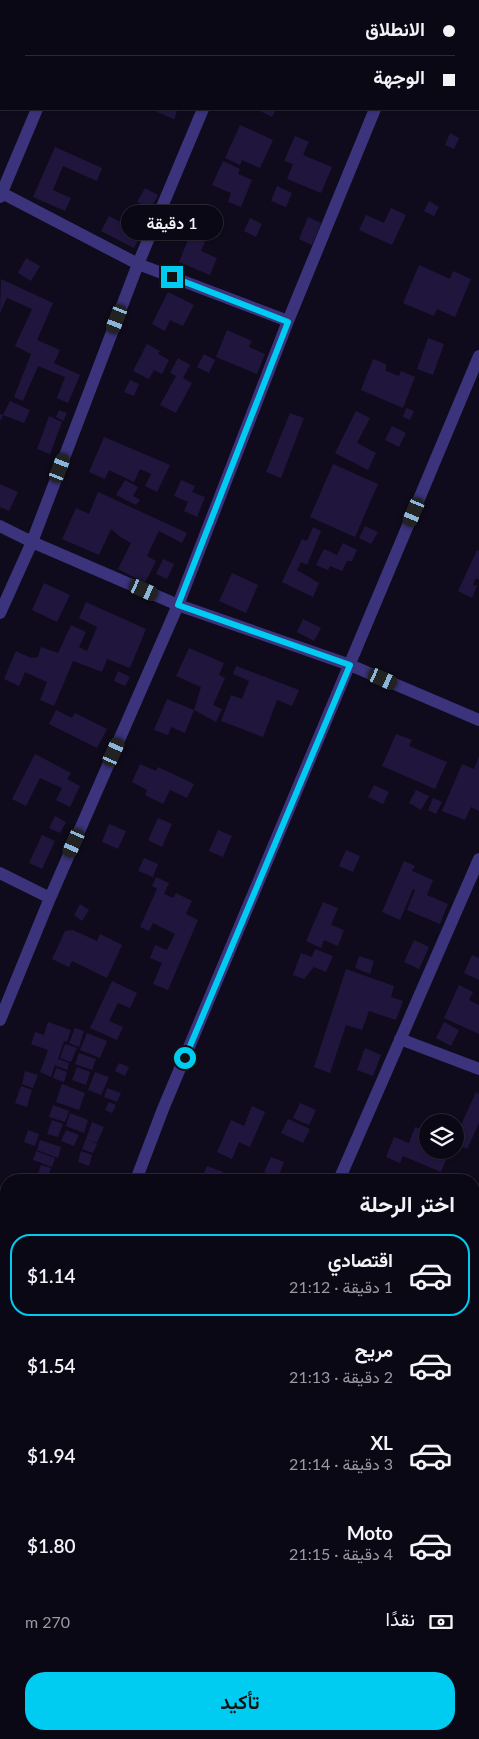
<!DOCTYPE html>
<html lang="ar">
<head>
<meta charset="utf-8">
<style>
	:root { --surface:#0b0815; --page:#191622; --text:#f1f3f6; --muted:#9a9aa0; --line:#2b2934; --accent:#00ccf1 }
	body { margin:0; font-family:Lato,Vazirmatn,sans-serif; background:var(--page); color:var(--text); direction:rtl; height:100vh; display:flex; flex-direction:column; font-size:19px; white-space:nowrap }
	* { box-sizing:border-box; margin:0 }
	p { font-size:16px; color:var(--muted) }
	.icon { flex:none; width:28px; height:28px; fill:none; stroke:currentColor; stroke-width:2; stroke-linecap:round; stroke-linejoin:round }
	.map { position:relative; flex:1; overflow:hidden; direction:ltr }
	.panel { position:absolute; left:0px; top:1174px; width:480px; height:566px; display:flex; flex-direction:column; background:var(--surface); border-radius:20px 20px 0 0; box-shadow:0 1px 4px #0004,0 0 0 1px var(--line); direction:rtl }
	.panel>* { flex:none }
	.top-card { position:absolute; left:0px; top:0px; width:480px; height:110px; box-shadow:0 1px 4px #0004,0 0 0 1px var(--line); direction:rtl; display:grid; align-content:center; height:110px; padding:0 25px; background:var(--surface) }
	.fabs { position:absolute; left:419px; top:1114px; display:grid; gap:10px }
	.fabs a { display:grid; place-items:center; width:45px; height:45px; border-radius:50%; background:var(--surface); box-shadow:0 1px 4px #0004,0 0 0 1px var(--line); font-size:25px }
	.end { position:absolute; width:22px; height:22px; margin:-11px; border:6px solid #00ccf1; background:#111; box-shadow:0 0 0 2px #111 }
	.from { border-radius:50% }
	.bubble { position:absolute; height:35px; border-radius:18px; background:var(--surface); box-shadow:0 1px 4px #0004,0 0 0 1px var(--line); font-size:16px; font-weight:600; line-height:35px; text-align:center; direction:rtl }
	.car { position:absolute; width:15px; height:30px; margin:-15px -8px; border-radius:6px; box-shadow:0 0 4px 1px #0007; background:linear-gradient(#222 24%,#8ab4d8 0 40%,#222 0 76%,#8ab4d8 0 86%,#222 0) }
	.top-card b { display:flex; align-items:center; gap:18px; height:48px; font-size:19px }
	.top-card b+b { border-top:1px solid var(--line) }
	.top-card i { width:12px; height:12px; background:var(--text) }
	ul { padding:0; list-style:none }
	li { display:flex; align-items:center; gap:15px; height:82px; margin:0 10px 8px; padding:0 15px; border:2px solid transparent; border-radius:20px }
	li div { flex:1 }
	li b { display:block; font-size:19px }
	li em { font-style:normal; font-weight:600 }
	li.selected { border-color:var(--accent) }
	li>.icon { width:45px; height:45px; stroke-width:1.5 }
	h2 { padding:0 25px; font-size:22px; line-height:60px }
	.pay { display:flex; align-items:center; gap:12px; height:55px; padding:0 25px; font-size:19px }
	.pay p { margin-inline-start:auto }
	.action { display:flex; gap:10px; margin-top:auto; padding:10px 25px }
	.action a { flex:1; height:58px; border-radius:20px; background:var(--accent); color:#111; font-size:20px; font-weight:600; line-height:58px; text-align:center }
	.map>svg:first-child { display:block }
</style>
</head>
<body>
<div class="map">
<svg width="479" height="1739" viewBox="0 0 479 1739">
	<rect width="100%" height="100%" fill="#0f0b1c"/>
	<path fill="#20163d" d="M150,109H178L174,119Z
		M256,109H276L272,117Z
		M240,125L273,140L260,168L242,160L240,165L225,158Z
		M450,133L459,138L454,149L445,145Z
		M295,136L309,142L303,155L332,167L321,193L287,179L293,164L284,161Z
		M55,147L102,168L97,181L63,166L53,190L71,198L65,211L33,197Z
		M223,161L240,169L238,174L252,180L241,207L228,202L231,193L212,185Z
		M277,186L292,193L286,207L271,201Z
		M145,188L158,195L151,209L137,202Z
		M429,201L439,207L434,216L424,211Z
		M205,203L215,207L206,225L196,221Z
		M391,208L406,215L392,245L359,230L366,215L384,223Z
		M109,216L142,233L134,248L101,231Z
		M308,217L321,223L312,245L299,239Z
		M250,218L262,224L256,237L244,231Z
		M190,235L205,242L201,251L217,258L210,275L179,262Z
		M26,258L40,266L31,281L18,273Z
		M419,265L450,279L453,271L471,279L455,317L437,309L434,316L403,303Z
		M1,279L53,303L37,340L60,350L54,363L80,375L68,403L57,398L65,377L38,366L23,401L14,397L31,354L15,346L32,309L7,298L0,313Z
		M168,292L194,305L183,326L170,320L165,331L152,324Z
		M227,330L252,341L249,347L265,354L257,374L216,357Z
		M428,338L444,344L433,375L417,369Z
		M147,344L160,351L158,354L169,360L162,374L154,370L149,379L133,371Z
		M204,354L215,360L209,373L197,367Z
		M178,358L190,365L183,378L192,383L176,413L160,405L176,376L170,373Z
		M373,359L386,364V371L399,376L401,371L415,377L403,408L361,390Z
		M130,380L139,384L134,396L124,392Z
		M10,401L30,410L24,423L3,415L0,421V414L3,415Z
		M406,408L414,411L410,420L403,417Z
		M59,410L67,413L63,421L56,417Z
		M356,411L370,418L357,443L376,453L368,470L335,453Z
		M290,413L304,418L281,478L266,472Z
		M49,416L62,422L50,454L37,449Z
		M392,426L406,433L399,447L385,440Z
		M104,437L170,465L157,492L145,486L151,474L140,469L134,482L109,470L105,479L89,472Z
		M333,464L378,484L355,537L310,517Z
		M125,480L138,487L133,496L140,500L136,505L116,495Z
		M181,480L195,486L192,492L205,497L197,517L184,511L188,502L174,496Z
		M0,484L18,492L9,511L0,507Z
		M98,492L187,533L182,543L159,531L147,556L156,561L145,583L118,569L131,543L122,538L111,529L99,555L62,539L76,508L89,514Z
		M365,526L378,532L371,544L359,538Z
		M313,527L321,531L307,565L301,562L297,570L319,583L313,597L282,582L302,539L307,541Z
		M343,543L357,550L352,561H347L342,571L330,566L328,570L316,565L324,549L337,555Z
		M477,550L479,551V580L476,578L473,585L477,586L472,598L458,591Z
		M163,559L174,564L167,579L156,574Z
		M232,573L258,585L246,613L219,601Z
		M44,583L70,595L57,622L32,610Z
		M86,602L146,629L130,668L107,659L102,672L73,661L54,706L40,700L47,682L25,672L19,686L4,679L16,651L31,658L38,657L41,647L58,653L71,625L86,632L79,647L87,651L97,627L79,618Z
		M303,619L321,628L314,641L297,632Z
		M189,648L224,663L219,675L225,678L213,705L222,709L216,722L194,710L201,687L176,676Z
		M236,666L299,690L292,706L277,700L263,737L221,721L231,695L242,699L249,681L233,674Z
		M118,671L130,677L125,686L114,681Z
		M167,699L194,710L185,733L171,727L168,735L154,730Z
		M56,710L72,718L75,713L107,729L97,748L49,724Z
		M396,734L412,740L409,746L447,762L435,789L382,766Z
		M35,754L71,773L67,779L80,786L70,807L56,800L62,788L40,778L26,806L12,799Z
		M479,756V811L471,807L465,820L442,811L462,764L474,769Z
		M140,764L156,771L158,767L194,784L187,798L170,790L163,804L145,795L147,790L132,782Z
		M374,785L389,792L383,804L368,797Z
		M416,790L429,796L421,810L409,803Z
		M433,798L442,802L436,814L428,810Z
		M55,816L66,822L60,833L49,828Z
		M158,818L172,824L162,847L148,840Z
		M109,824L126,831L118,849L102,842Z
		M218,830L232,836L223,857L209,851Z
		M42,835L55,841L42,869L29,863Z
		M346,850L360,856L353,872L339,866Z
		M144,858L158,864L153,877L138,871Z
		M404,861L415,866L412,871L433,880L427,895L448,904L440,924L407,910L415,890L413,889L400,920L382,912Z
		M156,877L169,883L164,894L173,898L176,893L192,901L186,914L198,920L168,990L153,984L162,963L150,958L155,945L167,950L175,934L153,923L149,931L140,927L157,889L152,886Z
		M323,902L338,908L331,925L344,930L338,946L324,940L321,948L306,941Z
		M80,904L89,910L82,921L74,915Z
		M73,930L97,941L100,934L122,945L107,978L72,961L69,967L52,959L65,931Z
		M414,940L429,947L419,969L404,962Z
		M315,949L333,956L326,972L314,967L304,979L293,975L301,953L312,957Z
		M472,955L479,958V980L464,973Z
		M359,956L374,961L370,974L355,968Z
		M346,969L394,986L391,997L403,1001L396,1020L369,1011L362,1030L346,1025L330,1073L314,1067Z
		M112,981L137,993L130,1008L118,1003L109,1021L123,1027L117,1040L90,1028Z
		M459,985L473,992L469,1000L479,1005V1034L444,1018Z
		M48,1022L71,1030L67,1042L64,1041L58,1059L69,1063L67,1070L55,1065L51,1077L40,1072L48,1050L31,1044L35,1032L44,1035Z
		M444,1022L459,1030L451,1046L436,1038Z
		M75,1028L84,1031L79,1047L69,1043Z
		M87,1033L107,1041L100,1058L80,1050Z
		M65,1044L77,1048L71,1062L60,1058Z
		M365,1048L381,1055L373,1076L357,1070Z
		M79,1053L96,1059L92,1070L75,1064Z
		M119,1063L129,1067L125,1076L115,1071Z
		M77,1067L90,1072L86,1085L72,1080Z
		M56,1068L67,1072L64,1082L53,1078Z
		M25,1071L38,1075L33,1088L22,1084Z
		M95,1072L109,1077L101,1095L88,1090Z
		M62,1084L85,1093L79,1110L56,1102Z
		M21,1086L32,1090L27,1107L15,1103Z
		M107,1088L121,1093L117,1102L104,1097Z
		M476,1092L479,1094V1123L467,1149L455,1143V1138Z
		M109,1102L116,1105L112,1113L105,1110Z
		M300,1103L316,1110L309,1125L293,1118Z
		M53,1105L69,1111L65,1122L49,1117Z
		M252,1106L265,1112L250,1147L239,1142L232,1159L217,1152L231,1120L244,1126Z
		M70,1113L88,1120L84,1133L66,1126Z
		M288,1119L310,1129L303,1143L281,1133Z
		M52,1120L63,1124L58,1137L47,1134Z
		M92,1122L104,1127L97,1143L86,1139Z
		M415,1127L428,1132V1150H450L441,1172L403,1156L400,1163L386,1157L394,1137L409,1143Z
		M28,1130L39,1134L35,1146L24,1142Z
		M66,1130L79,1135L74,1146L61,1141Z
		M86,1139L97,1144L93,1153L82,1149Z
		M40,1140L61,1147L58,1158L37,1150Z
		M36,1151L55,1158L52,1167L33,1160Z
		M81,1151L92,1155L89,1166L78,1162Z
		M271,1157L284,1162L278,1178L264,1172Z
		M41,1165L51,1168L47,1179L37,1176Z
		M207,1166L223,1172L220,1180H201Z
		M474,1194L479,1196V1225L478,1228L474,1226Z
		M0,1258L6,1261V1282L0,1298Z
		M6,1659V1699L5,1702L0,1700V1675Z
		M61,1734H77L75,1739H60Z
		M183,1734H203L201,1739Z
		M377,1734H394L392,1739H375Z"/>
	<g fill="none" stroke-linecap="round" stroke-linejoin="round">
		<path stroke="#3b347c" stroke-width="12" d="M326,0L329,1
			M83,1L84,0
			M247,1L248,0
			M0,192L138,264L288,321
			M0,197L37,109
			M0,526L32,542L178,605L350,665L479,720
			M0,613L32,542L138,264L203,109
			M0,873L50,898
			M0,1020L50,898L178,605L288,321L375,109
			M400,1039L479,1069
			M136,1180L163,1109L479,356
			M339,1180L479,859
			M0,1202L6,1205
			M474,1282L479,1271
			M474,1396L479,1399
			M0,1511L6,1497
			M474,1699L479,1702
			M106,1739L108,1734
			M280,1739L283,1734
			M451,1739L453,1734"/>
	</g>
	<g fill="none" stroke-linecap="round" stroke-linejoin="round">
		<path stroke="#00ccf1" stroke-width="6" d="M172,277L288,322L178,605L350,665L185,1058"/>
	</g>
</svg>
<div class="fabs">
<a><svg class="icon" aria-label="layers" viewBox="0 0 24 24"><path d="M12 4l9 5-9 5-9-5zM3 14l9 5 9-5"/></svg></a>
</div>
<i class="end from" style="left:185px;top:1058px"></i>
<i class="end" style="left:172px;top:277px"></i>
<div class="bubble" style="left:121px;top:205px;width:102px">1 دقيقة</div>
<i class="car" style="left:117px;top:319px;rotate:201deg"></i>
<i class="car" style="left:60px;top:468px;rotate:21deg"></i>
<i class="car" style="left:414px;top:512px;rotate:203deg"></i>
<i class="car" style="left:144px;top:590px;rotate:114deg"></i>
<i class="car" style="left:383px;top:679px;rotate:114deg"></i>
<i class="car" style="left:114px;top:752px;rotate:24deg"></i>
<i class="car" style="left:74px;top:843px;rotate:204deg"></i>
<div class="top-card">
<b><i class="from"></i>الانطلاق</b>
<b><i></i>الوجهة</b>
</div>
<section class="panel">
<h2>اختر الرحلة</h2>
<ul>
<li class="selected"><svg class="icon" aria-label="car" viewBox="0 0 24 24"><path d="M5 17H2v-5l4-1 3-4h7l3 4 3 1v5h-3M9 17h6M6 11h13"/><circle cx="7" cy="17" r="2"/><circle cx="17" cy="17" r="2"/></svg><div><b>اقتصادي</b><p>1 دقيقة · 21:12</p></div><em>$1.14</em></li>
<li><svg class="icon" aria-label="car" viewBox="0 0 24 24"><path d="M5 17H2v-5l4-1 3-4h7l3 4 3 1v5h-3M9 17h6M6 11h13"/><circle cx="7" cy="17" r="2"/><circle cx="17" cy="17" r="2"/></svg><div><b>مريح</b><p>2 دقيقة · 21:13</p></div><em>$1.54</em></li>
<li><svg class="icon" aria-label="car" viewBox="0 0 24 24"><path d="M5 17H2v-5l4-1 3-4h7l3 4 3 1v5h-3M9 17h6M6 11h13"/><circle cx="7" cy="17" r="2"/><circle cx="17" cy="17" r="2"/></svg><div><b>XL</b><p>3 دقيقة · 21:14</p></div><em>$1.94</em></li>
<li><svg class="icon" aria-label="car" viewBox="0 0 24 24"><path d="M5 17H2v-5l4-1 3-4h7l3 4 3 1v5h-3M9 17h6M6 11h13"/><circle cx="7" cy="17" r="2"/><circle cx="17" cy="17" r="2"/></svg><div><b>Moto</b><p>4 دقيقة · 21:15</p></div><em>$1.80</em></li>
</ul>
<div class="pay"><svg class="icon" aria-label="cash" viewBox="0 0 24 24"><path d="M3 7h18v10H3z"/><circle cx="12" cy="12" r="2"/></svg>نقدًا<p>270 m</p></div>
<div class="action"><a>تأكيد</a></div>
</section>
</div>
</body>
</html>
